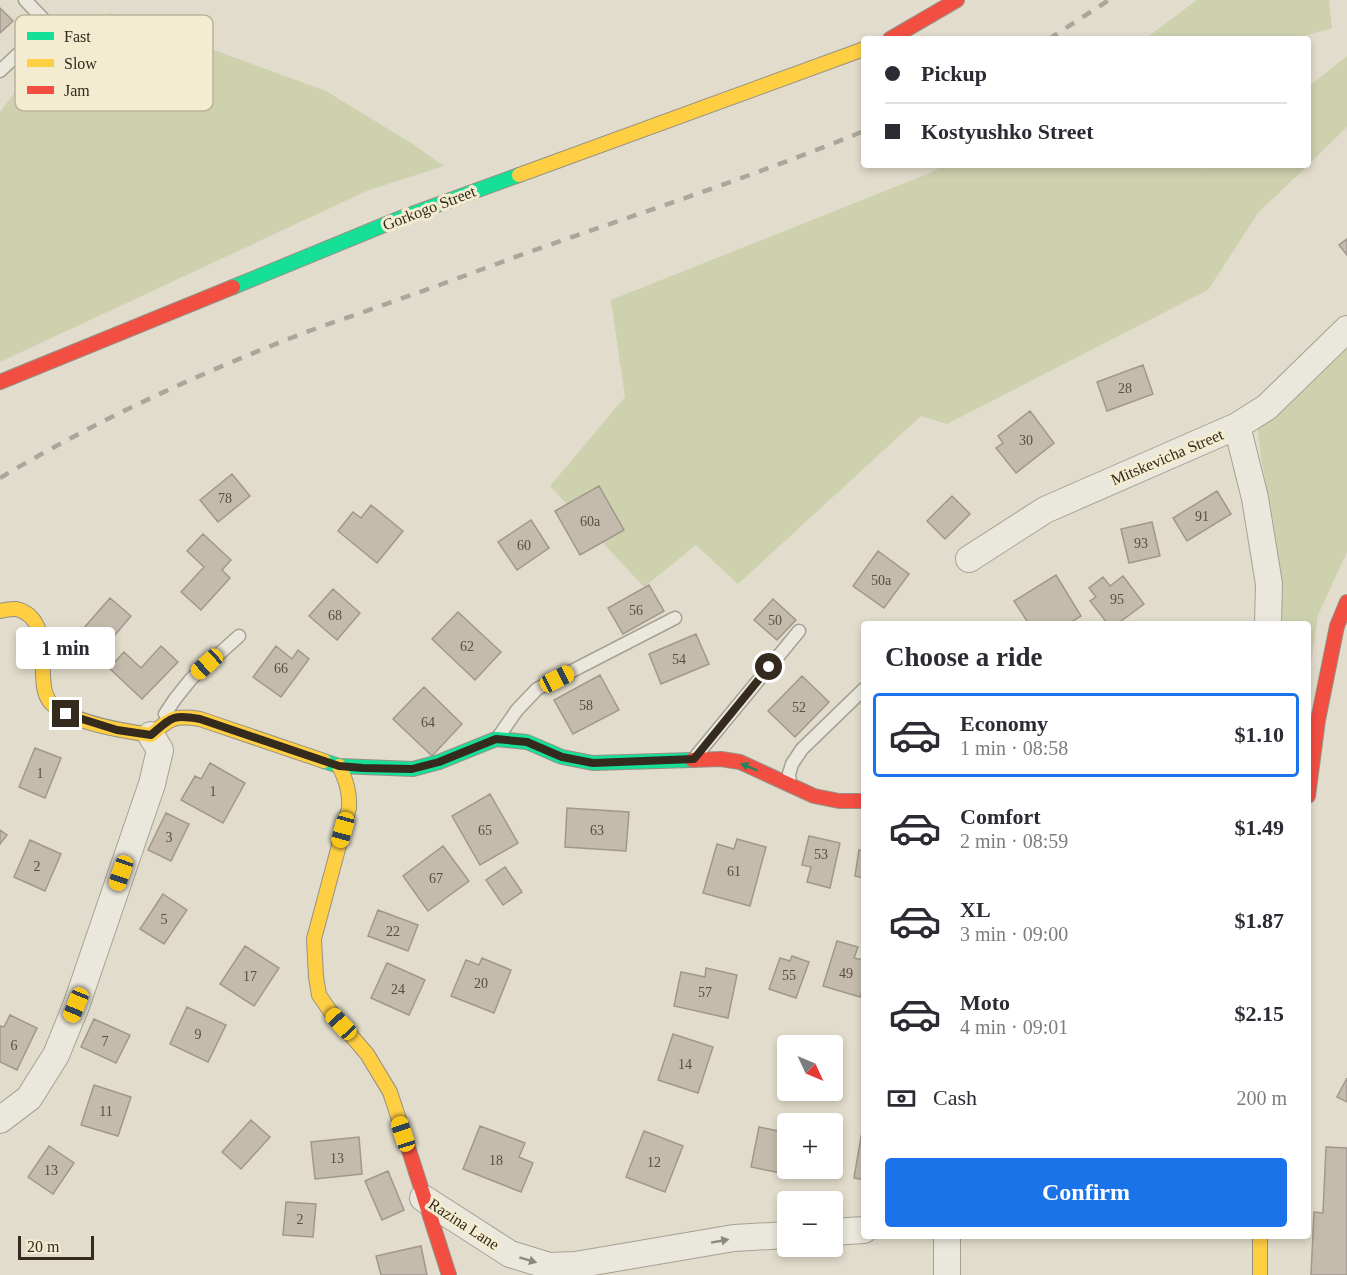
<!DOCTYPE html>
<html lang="en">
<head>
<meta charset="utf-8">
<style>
	:root { --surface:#fff; --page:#f7f7f7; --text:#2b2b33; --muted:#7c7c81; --line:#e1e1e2; --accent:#1a73e8 }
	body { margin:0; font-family:"Times New Roman",serif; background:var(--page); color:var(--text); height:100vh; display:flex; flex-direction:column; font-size:22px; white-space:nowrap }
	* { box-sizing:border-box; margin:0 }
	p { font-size:20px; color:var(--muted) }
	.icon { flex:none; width:33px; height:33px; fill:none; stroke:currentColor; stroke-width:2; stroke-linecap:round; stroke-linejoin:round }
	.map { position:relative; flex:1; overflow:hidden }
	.drawer { position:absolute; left:861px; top:621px; width:450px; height:618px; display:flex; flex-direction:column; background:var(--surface); border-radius:6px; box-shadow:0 3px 9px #0003 }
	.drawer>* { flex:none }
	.hud { position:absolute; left:861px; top:36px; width:450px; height:132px; border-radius:6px; box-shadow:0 3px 9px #0003; display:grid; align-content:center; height:132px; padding:0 24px; background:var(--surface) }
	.needle { width:39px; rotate:134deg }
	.tools { position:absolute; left:777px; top:1035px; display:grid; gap:12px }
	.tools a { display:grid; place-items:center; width:66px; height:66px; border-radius:6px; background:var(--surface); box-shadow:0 3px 9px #0003; font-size:30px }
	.scale { position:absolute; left:18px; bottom:15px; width:76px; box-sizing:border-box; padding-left:6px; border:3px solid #342a1d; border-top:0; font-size:16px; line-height:21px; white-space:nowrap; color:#342a1d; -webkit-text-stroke:4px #f3ecd1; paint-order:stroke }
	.end { position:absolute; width:27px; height:27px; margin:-14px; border:8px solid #342a1d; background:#fff; box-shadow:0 0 0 3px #fff }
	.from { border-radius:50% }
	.bubble { position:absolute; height:42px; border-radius:6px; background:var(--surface); box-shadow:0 3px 9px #0003; font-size:20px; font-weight:800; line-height:42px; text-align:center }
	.car { position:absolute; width:18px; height:36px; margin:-18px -9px; border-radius:8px; box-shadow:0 0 4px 2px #0007; background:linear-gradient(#f5c518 24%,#345 0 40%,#f5c518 0 76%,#345 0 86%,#f5c518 0) }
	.hud b { display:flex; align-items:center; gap:21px; height:57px; font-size:22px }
	.hud b+b { border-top:2px solid var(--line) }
	.hud i { width:15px; height:15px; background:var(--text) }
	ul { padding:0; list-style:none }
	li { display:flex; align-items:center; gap:18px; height:84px; margin:0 12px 9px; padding:0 12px; border:3px solid transparent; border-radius:6px }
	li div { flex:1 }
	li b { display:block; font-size:22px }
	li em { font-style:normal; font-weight:800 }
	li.current { border-color:var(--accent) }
	li>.icon { width:54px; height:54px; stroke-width:1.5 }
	h2 { padding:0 24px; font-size:27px; line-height:72px }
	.pay { display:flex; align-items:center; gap:15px; height:66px; padding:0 24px; font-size:22px }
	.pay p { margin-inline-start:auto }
	.primary-button { display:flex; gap:12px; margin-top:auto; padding:12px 24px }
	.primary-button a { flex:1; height:69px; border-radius:6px; background:var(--accent); color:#fff; font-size:24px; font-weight:800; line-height:69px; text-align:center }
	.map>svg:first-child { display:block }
</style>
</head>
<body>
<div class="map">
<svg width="1347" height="1275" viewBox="0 0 1347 1275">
	<rect width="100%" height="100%" fill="#e1dccb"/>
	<path fill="#cdd1ae" d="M1197,0H1329L1332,28L1293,39H1145Z
		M109,13L203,46L326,91L411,143L444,166L369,190L0,362V112L25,79L57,53Z
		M1347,56V127L1308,165V87Z
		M944,165H1186L1205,169L1210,165H1308L1258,213L1208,290L947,424L921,416L738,584L696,545L644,587L550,486L625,397L611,300L930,173Z
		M1347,334V552L1318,615L1309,678L1308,677V624H1277L1270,505L1261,458L1257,422Z"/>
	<path fill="#c4bbac" stroke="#a1988b" stroke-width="1.5" d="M0,8L13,21L0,33Z
		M1347,239V255L1339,245Z
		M1143,365L1153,394L1107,411L1097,382Z
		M1030,411L1054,443L1016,473L996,448L1003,443L998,436Z
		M232,474L250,496L218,522L200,500Z
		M599,486L624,530L580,555L555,511Z
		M1217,491L1231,514L1187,541L1173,518Z
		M952,496L970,514L945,539L927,521Z
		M371,505L403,531L377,563L338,531L353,512L361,518Z
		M531,520L549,548L517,570L498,542Z
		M1152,522L1160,556L1129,563L1121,529Z
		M203,534L231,560L222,570L230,578L201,610L181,592L204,567L187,551Z
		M878,551L909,574L884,608L853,586Z
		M1056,575L1081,616L1068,624H1029L1014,601Z
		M1123,576L1144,604L1117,624H1108L1090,601L1096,597L1089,588L1103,577L1110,586Z
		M649,585L664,611L623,634L608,608Z
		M333,589L360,613L337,640L309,616Z
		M110,598L131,616L104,648L83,629Z
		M773,599L796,620L777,640L754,620Z
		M458,612L501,652L475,680L432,639Z
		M696,634L709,664L661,684L649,654Z
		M161,646L178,662L142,699L109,668L124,652L141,668Z
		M276,646L292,659L298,650L309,659L281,697L253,677Z
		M600,675L619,710L573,734L554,700Z
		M802,676L829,702L795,737L768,711Z
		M424,687L462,724L432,756L393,719Z
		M35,748L61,758L45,798L19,787Z
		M210,763L245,783L223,823L181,800L195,776L201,779Z
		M490,794L518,843L480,865L452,816Z
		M567,808L629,812L626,851L565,847Z
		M166,813L189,824L171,861L148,850Z
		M0,830L7,835L0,844Z
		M809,836L840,843L830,888L807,882L811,867L802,865Z
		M737,839L766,847L750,906L703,893L717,844L734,849Z
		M30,840L61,854L45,891L14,877Z
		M443,846L469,881L428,911L403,876Z
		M859,850L864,851V878L855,876Z
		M505,867L522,892L503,905L486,880Z
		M163,894L187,910L164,944L140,929Z
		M378,910L418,925L408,951L368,936Z
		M837,941L858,947L854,958L864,960V985L860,997L823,986Z
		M245,946L279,968L254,1006L220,984Z
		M792,956L809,962L796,998L769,989L780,958L790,961Z
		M482,958L511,970L494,1013L451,996L466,960L479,965Z
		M387,963L425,980L409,1015L371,998Z
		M706,968L737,975L728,1018L674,1006L681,972L705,977Z
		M187,1007L226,1025L208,1062L170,1044Z
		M10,1015L37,1028L17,1070L0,1062V1026L4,1027Z
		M94,1019L130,1035L116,1063L81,1047Z
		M673,1034L713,1047L698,1093L658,1080Z
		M1347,1078V1102L1337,1097Z
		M94,1085L131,1097L118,1136L81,1125Z
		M251,1120L270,1137L241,1169L222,1152Z
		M480,1126L525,1143L519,1157L533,1163L521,1192L463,1169Z
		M759,1127L788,1133V1168H791L790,1175L751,1167Z
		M644,1131L683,1146L665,1192L626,1177Z
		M862,1131L864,1132V1180L854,1178Z
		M359,1137L362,1174L315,1179L311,1142Z
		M49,1146L74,1163L53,1194L28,1177Z
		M1326,1147L1347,1148V1275H1311L1314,1212L1323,1213Z
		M388,1171L404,1210L382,1220L365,1181Z
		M286,1202L316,1204L313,1237L283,1235Z
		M421,1246L427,1275H381L376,1256Z"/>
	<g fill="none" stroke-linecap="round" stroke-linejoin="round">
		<defs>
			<path id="lane" d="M0,71L49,25L25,0
				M165,714L175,699L191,679L239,636
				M499,736L517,710L537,689L675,618
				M696,756L799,631
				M790,783L789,774L792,764L802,749L864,689"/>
			<path id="street" d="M1237,426L1255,498L1269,584L1268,624
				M969,559L1045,510L1237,426L1267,407L1347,329
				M0,1120L29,1098L56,1055L76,1006L152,784L160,750L151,735
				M423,1198L510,1254L549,1266L575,1265L734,1238L788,1235
				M832,1232L864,1230
				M947,1236V1275"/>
			<path id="fast" d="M233,287L401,218L519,175
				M324,761L339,766L413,769L439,762L496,739L527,742L562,757L593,763L692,760"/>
			<path id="slow" d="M519,175L864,49
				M0,611C13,608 19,607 30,616C53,638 34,686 51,703C71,723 123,731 151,735C170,718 174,715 200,719L324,761
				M339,766C346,780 350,792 349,808L314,939L316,977L319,995L330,1011L367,1054L390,1092L407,1144
				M1260,1236V1275"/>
			<path id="jam" d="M890,39L957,0
				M0,382L233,287
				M692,760L721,759L740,762L814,796L839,801H864
				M1308,796L1318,720L1337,626L1347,602
				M407,1144L449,1275"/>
		</defs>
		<use href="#lane" stroke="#a6a194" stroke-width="15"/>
		<use href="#street" stroke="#a6a194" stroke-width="28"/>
		<use href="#fast" stroke="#969185" stroke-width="16"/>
		<use href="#slow" stroke="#969185" stroke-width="16"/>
		<use href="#jam" stroke="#969185" stroke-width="16"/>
		<use href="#lane" stroke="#eae7dc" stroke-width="12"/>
		<use href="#street" stroke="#eae7dc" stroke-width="26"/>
		<use href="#fast" stroke="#16e098" stroke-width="14"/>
		<use href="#slow" stroke="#ffcf43" stroke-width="14"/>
		<use href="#jam" stroke="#f24e42" stroke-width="14"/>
		<path stroke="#a9a69c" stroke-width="4.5" stroke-dasharray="10 10" stroke-linecap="butt" d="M1049,39L1109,0
			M0,478C92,423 191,377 291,338C326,324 362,313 397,300C441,285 485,268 529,252C641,213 754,176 864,131"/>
	</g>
	<defs><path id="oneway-solid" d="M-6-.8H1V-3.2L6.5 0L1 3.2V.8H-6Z" transform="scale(1.5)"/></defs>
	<use fill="#25855a" href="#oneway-solid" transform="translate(749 767) rotate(-157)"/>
	<g fill="#8f887c">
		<use href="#oneway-solid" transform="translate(720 1241) rotate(-10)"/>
		<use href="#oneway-solid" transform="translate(528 1260) rotate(17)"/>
	</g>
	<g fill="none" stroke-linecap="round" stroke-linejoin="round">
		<path stroke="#342a1d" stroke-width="8" d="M66,714L117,730L151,735C172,717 172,714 200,719L339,766L363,768L412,769L439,762L496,739L527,742L562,757L593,763L694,759L769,667"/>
	</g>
	<g text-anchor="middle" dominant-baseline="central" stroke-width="6" stroke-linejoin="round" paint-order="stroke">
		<g font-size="14" fill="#584e41">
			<text x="1125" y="388">28</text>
			<text x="1026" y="440">30</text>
			<text x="225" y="498">78</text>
			<text x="1202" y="516">91</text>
			<text x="590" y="521">60а</text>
			<text x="1141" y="543">93</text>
			<text x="524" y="545">60</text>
			<text x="881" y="580">50а</text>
			<text x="1117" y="599">95</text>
			<text x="636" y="610">56</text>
			<text x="335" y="615">68</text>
			<text x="775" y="620">50</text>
			<text x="467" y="646">62</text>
			<text x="679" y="659">54</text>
			<text x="281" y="668">66</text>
			<text x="586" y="705">58</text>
			<text x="799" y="707">52</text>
			<text x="428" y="722">64</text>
			<text x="40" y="773">1</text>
			<text x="213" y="791">1</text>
			<text x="485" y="830">65</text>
			<text x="597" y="830">63</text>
			<text x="169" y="837">3</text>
			<text x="821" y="854">53</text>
			<text x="37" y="866">2</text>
			<text x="734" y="871">61</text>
			<text x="436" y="878">67</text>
			<text x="164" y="919">5</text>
			<text x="393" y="931">22</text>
			<text x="846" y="973">49</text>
			<text x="789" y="975">55</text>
			<text x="250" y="976">17</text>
			<text x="481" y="983">20</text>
			<text x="398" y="989">24</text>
			<text x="705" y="992">57</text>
			<text x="198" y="1034">9</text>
			<text x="105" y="1041">7</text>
			<text x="14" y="1045">6</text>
			<text x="685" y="1064">14</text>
			<text x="106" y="1111">11</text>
			<text x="337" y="1158">13</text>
			<text x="496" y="1160">18</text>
			<text x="654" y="1162">12</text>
			<text x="51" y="1170">13</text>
			<text x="300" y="1219">2</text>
		</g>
		<g font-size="16" fill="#342a1d" stroke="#f3ecd1">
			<text transform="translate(429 208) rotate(-21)">Gorkogo Street</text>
			<text transform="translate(1167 457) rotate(-23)">Mitskevicha Street</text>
			<text transform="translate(464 1224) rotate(33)">Razina Lane</text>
		</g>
	</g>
	<rect x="15" y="15" width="198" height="96" rx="9" fill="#f3ecd1" stroke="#bab29b" stroke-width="1.5"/>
	<rect x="27" y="32" width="27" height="8" fill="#16e098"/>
	<rect x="27" y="59" width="27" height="8" fill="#ffcf43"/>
	<rect x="27" y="86" width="27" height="8" fill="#f24e42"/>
	<g font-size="16" fill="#342a1d">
		<text x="64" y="42">Fast</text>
		<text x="64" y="69">Slow</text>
		<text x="64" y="96">Jam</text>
	</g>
</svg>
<div class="tools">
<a><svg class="needle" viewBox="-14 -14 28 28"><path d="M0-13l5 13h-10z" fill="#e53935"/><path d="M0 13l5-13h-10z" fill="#7c7c81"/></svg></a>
<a>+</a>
<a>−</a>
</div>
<div class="scale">20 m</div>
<i class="end from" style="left:769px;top:667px"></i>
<i class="end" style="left:66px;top:714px"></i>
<div class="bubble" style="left:16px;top:627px;width:99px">1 min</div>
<i class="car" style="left:207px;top:664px;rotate:228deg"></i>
<i class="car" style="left:557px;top:679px;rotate:63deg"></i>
<i class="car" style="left:343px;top:830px;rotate:195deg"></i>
<i class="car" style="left:121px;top:873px;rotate:199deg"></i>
<i class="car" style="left:76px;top:1005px;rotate:202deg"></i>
<i class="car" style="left:341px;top:1024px;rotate:317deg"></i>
<i class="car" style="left:403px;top:1134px;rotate:342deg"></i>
<div class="hud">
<b><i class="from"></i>Pickup</b>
<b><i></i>Kostyushko Street</b>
</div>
<section class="drawer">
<h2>Choose a ride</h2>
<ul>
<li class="current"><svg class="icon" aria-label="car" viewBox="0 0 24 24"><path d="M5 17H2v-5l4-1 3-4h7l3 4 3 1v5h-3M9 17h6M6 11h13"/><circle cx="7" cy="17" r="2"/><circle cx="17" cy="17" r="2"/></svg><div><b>Economy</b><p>1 min · 08:58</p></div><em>$1.10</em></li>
<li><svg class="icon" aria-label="car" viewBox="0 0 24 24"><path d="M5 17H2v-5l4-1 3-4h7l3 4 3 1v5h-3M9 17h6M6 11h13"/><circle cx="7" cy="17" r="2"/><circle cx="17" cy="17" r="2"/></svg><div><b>Comfort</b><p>2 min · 08:59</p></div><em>$1.49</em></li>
<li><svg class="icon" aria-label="car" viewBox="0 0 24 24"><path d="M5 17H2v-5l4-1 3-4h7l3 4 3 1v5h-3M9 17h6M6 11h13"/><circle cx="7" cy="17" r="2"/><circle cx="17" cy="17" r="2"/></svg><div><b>XL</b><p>3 min · 09:00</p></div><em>$1.87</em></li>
<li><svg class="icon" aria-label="car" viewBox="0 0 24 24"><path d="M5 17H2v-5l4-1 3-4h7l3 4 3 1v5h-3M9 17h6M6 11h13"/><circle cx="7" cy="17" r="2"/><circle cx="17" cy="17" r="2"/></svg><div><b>Moto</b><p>4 min · 09:01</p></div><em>$2.15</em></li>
</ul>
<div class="pay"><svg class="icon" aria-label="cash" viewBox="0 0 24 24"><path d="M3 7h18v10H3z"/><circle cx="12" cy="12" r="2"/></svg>Cash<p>200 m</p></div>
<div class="primary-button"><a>Confirm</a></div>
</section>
</div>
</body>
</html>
